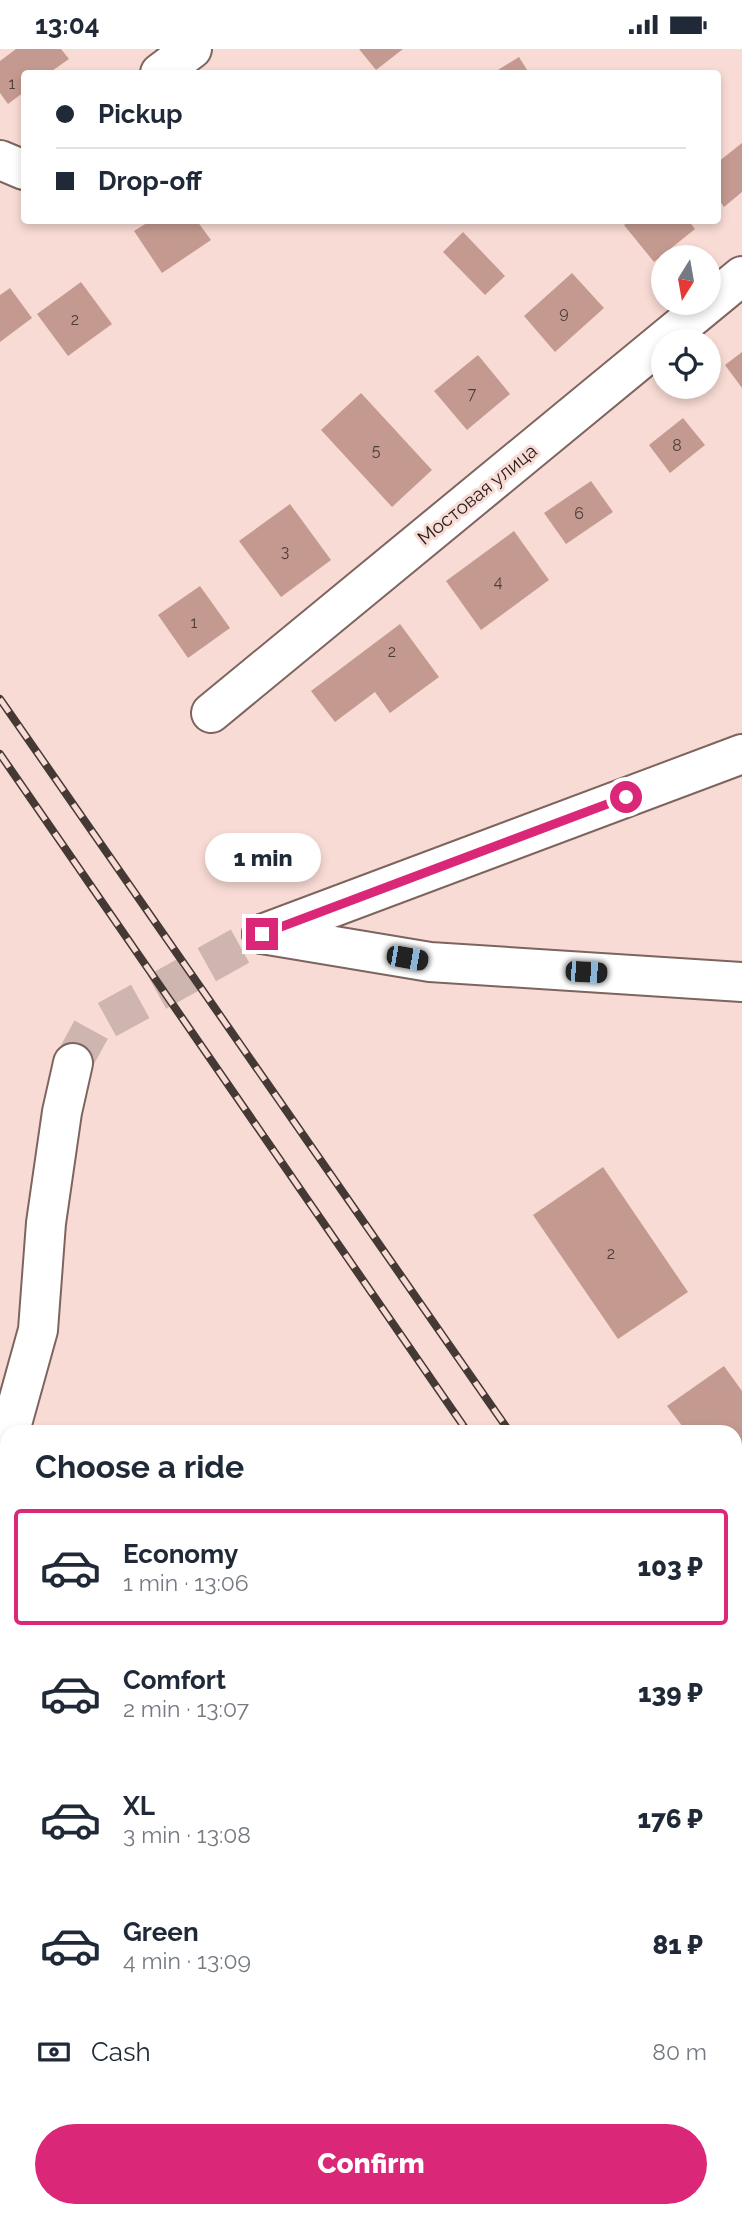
<!DOCTYPE html>
<html lang="en">
<head>
<meta charset="utf-8">
<style>
	:root { --surface:#fff; --page:#f6f6f7; --text:#1f2937; --muted:#747a83; --line:#e0e1e3; --accent:#db2777 }
	body { margin:0; font-family:Raleway,sans-serif; background:var(--page); color:var(--text); height:100vh; display:flex; flex-direction:column; font-size:26px; white-space:nowrap }
	* { box-sizing:border-box; margin:0 }
	p { font-size:23px; color:var(--muted) }
	.icon { flex:none; width:38px; height:38px; fill:none; stroke:currentColor; stroke-width:2; stroke-linecap:round; stroke-linejoin:round }
	.map { position:relative; flex:1; overflow:hidden }
	.drawer { position:absolute; left:0px; top:1376px; width:742px; height:793px; display:flex; flex-direction:column; background:var(--surface); border-radius:21px 21px 0 0; box-shadow:0 4px 10px #0003 }
	.drawer>* { flex:none }
	.banner { position:absolute; left:21px; top:21px; width:700px; height:154px; border-radius:7px; box-shadow:0 4px 10px #0003; display:grid; align-content:center; height:154px; padding:0 35px; background:var(--surface) }
	.needle { width:46px; rotate:191deg }
	.tools { position:absolute; left:651px; top:196px; display:grid; gap:14px }
	.tools a { display:grid; place-items:center; width:70px; height:70px; border-radius:50%; background:var(--surface); box-shadow:0 4px 10px #0003; font-size:35px }
	.end { position:absolute; width:32px; height:32px; margin:-16px; border:9px solid #db2777; background:#fff; box-shadow:0 0 0 4px #fff }
	.from { border-radius:50% }
	.bubble { position:absolute; height:49px; border-radius:24px; background:var(--surface); box-shadow:0 4px 10px #0003; font-size:23px; font-weight:800; line-height:49px; text-align:center }
	.car { position:absolute; width:21px; height:42px; margin:-21px -10px; border-radius:9px; box-shadow:0 0 5px 2px #0007; background:linear-gradient(#222 24%,#8ab4d8 0 40%,#222 0 76%,#8ab4d8 0 86%,#222 0) }
	.banner b { display:flex; align-items:center; gap:24px; height:66px; font-size:26px }
	.banner b+b { border-top:2px solid var(--line) }
	.banner i { width:18px; height:18px; background:var(--text) }
	ul { padding:0; list-style:none }
	li { display:flex; align-items:center; gap:21px; height:116px; margin:0 14px 10px; padding:0 21px; border:4px solid transparent; border-radius:7px }
	li div { flex:1 }
	li b { display:block; font-size:26px }
	li em { font-style:normal; font-weight:800 }
	li.active { border-color:var(--accent) }
	li>.icon { width:63px; height:63px; stroke-width:1.5 }
	h2 { padding:0 35px; font-size:32px; line-height:84px }
	.pay { display:flex; align-items:center; gap:18px; height:77px; padding:0 35px; font-size:26px }
	.pay p { margin-inline-start:auto }
	.action { display:flex; gap:14px; margin-top:auto; padding:14px 35px }
	.action a { flex:1; height:80px; border-radius:42px; background:var(--accent); color:#fff; font-size:28px; font-weight:800; line-height:80px; text-align:center }
	.status { display:flex; justify-content:space-between; align-items:center; height:49px; padding:0 35px; background:var(--surface); direction:ltr }
	.status svg { height:19px; fill:currentColor }
	.map>svg:first-child { display:block }
</style>
</head>
<body>
<div class="status"><b>13:04</b><svg viewBox="0 0 49 12"><path d="M0 12V9h3v3zM5 12V6h3v6zM10 12V3h3v9zM15 12V0h3v12zM26 1h20v11H26zM47 4h2v5h-2z"/></svg></div>
<div class="map">
<svg width="742" height="2167" viewBox="0 0 742 2167">
	<rect width="100%" height="100%" fill="#f8dbd4"/>
	<path fill="#c49a90" d="M16,0H61L69,10L49,24H24V43L8,55L0,44V12Z
		M359,0H403L376,21Z
		M519,8L529,24H493Z
		M742,94V143L724,158L718,149V113Z
		M150,172H197L211,191L162,224L134,182Z
		M630,172H689L695,180L654,213L624,176Z
		M463,183L505,227L485,246L443,203Z
		M572,224L604,259L555,303L524,267Z
		M81,233L112,275L68,307L37,265Z
		M10,239L32,269L0,293V246Z
		M742,303V339L725,316Z
		M478,306L510,345L467,381L434,342Z
		M361,344L432,421L392,458L321,381Z
		M683,369L705,396L670,424L649,396Z
		M591,432L613,463L566,495L544,464Z
		M290,455L331,511L281,548L239,492Z
		M514,482L549,531L481,581L446,532Z
		M200,537L230,579L188,609L158,566Z
		M400,575L439,628L390,664L375,643L335,673L311,642Z
		M603,1118L688,1243L618,1290L533,1166Z
		M724,1317L742,1342V1453L738,1456L735,1451V1382H686L667,1357Z
		M735,1884L742,1894V2066L735,2071Z
		M7,1991V2065L0,2070V1995Z
		M207,2161H270L261,2167H211Z"/>
	<g fill="none" stroke-linecap="round" stroke-linejoin="round">
		<path stroke="#ceb5af" stroke-width="38" stroke-dasharray="38 19" stroke-linecap="butt" d="M73,1014L92,979L262,885"/>
		<defs>
			<path id="minor" d="M160,24L192,0
				M0,111L24,121
				M211,664L742,227
				M262,885L742,705
				M0,1608L7,1617
				M0,1950L7,1944
				M398,2161L402,2167
				M612,2161L616,2167"/>
			<path id="major" d="M262,885L430,913L742,933
				M10,1382L38,1281L46,1174L62,1063L73,1014"/>
		</defs>
		<use href="#minor" stroke="#7d645e" stroke-width="42"/>
		<use href="#major" stroke="#7d645e" stroke-width="42"/>
		<use href="#minor" stroke="#fff" stroke-width="38"/>
		<use href="#major" stroke="#fff" stroke-width="38"/>
		<defs>
			<path id="rail" d="M0,650L509,1382
				M0,705L467,1382
				M735,1709L742,1719
				M735,1775L742,1785"/>
		</defs>
		<use href="#rail" stroke="#453935" stroke-width="8"/>
		<use href="#rail" stroke="#f8dbd4" stroke-width="5" stroke-dasharray="16" stroke-linecap="butt"/>
	</g>
	<g fill="none" stroke-linecap="round" stroke-linejoin="round">
		<path stroke="#db2777" stroke-width="9" d="M262,885L626,748"/>
	</g>
	<g text-anchor="middle" dominant-baseline="central" stroke-width="6" stroke-linejoin="round" paint-order="stroke">
		<g font-size="16" fill="#4f3d38">
			<text x="12" y="34">1</text>
			<text x="564" y="263">9</text>
			<text x="75" y="270">2</text>
			<text x="472" y="344">7</text>
			<text x="677" y="396">8</text>
			<text x="376" y="401">5</text>
			<text x="579" y="464">6</text>
			<text x="285" y="502">3</text>
			<text x="498" y="532">4</text>
			<text x="194" y="573">1</text>
			<text x="392" y="602">2</text>
			<text x="611" y="1204">2</text>
		</g>
		<g font-size="19" fill="#281e1b" stroke="#f8dbd4">
			<text transform="translate(477 445) rotate(-39)">Мостовая улица</text>
		</g>
	</g>
</svg>
<div class="tools">
<a><svg class="needle" viewBox="-14 -14 28 28"><path d="M0-13l5 13h-10z" fill="#e53935"/><path d="M0 13l5-13h-10z" fill="#747a83"/></svg></a>
<a><svg class="icon" aria-label="locate" viewBox="0 0 24 24"><circle cx="12" cy="12" r="6"/><path d="M12 2v4M12 18v4M2 12h4M18 12h4"/></svg></a>
</div>
<i class="end from" style="left:626px;top:748px"></i>
<i class="end" style="left:262px;top:885px"></i>
<div class="bubble" style="left:205px;top:784px;width:116px">1 min</div>
<i class="car" style="left:407px;top:909px;rotate:100deg"></i>
<i class="car" style="left:586px;top:923px;rotate:93deg"></i>
<div class="banner">
<b><i class="from"></i>Pickup</b>
<b><i></i>Drop-off</b>
</div>
<section class="drawer">
<h2>Choose a ride</h2>
<ul>
<li class="active"><svg class="icon" aria-label="car" viewBox="0 0 24 24"><path d="M5 17H2v-5l4-1 3-4h7l3 4 3 1v5h-3M9 17h6M6 11h13"/><circle cx="7" cy="17" r="2"/><circle cx="17" cy="17" r="2"/></svg><div><b>Economy</b><p>1 min · 13:06</p></div><em>103 ₽</em></li>
<li><svg class="icon" aria-label="car" viewBox="0 0 24 24"><path d="M5 17H2v-5l4-1 3-4h7l3 4 3 1v5h-3M9 17h6M6 11h13"/><circle cx="7" cy="17" r="2"/><circle cx="17" cy="17" r="2"/></svg><div><b>Comfort</b><p>2 min · 13:07</p></div><em>139 ₽</em></li>
<li><svg class="icon" aria-label="car" viewBox="0 0 24 24"><path d="M5 17H2v-5l4-1 3-4h7l3 4 3 1v5h-3M9 17h6M6 11h13"/><circle cx="7" cy="17" r="2"/><circle cx="17" cy="17" r="2"/></svg><div><b>XL</b><p>3 min · 13:08</p></div><em>176 ₽</em></li>
<li><svg class="icon" aria-label="car" viewBox="0 0 24 24"><path d="M5 17H2v-5l4-1 3-4h7l3 4 3 1v5h-3M9 17h6M6 11h13"/><circle cx="7" cy="17" r="2"/><circle cx="17" cy="17" r="2"/></svg><div><b>Green</b><p>4 min · 13:09</p></div><em>81 ₽</em></li>
</ul>
<div class="pay"><svg class="icon" aria-label="cash" viewBox="0 0 24 24"><path d="M3 7h18v10H3z"/><circle cx="12" cy="12" r="2"/></svg>Cash<p>80 m</p></div>
<div class="action"><a>Confirm</a></div>
</section>
</div>
</body>
</html>
